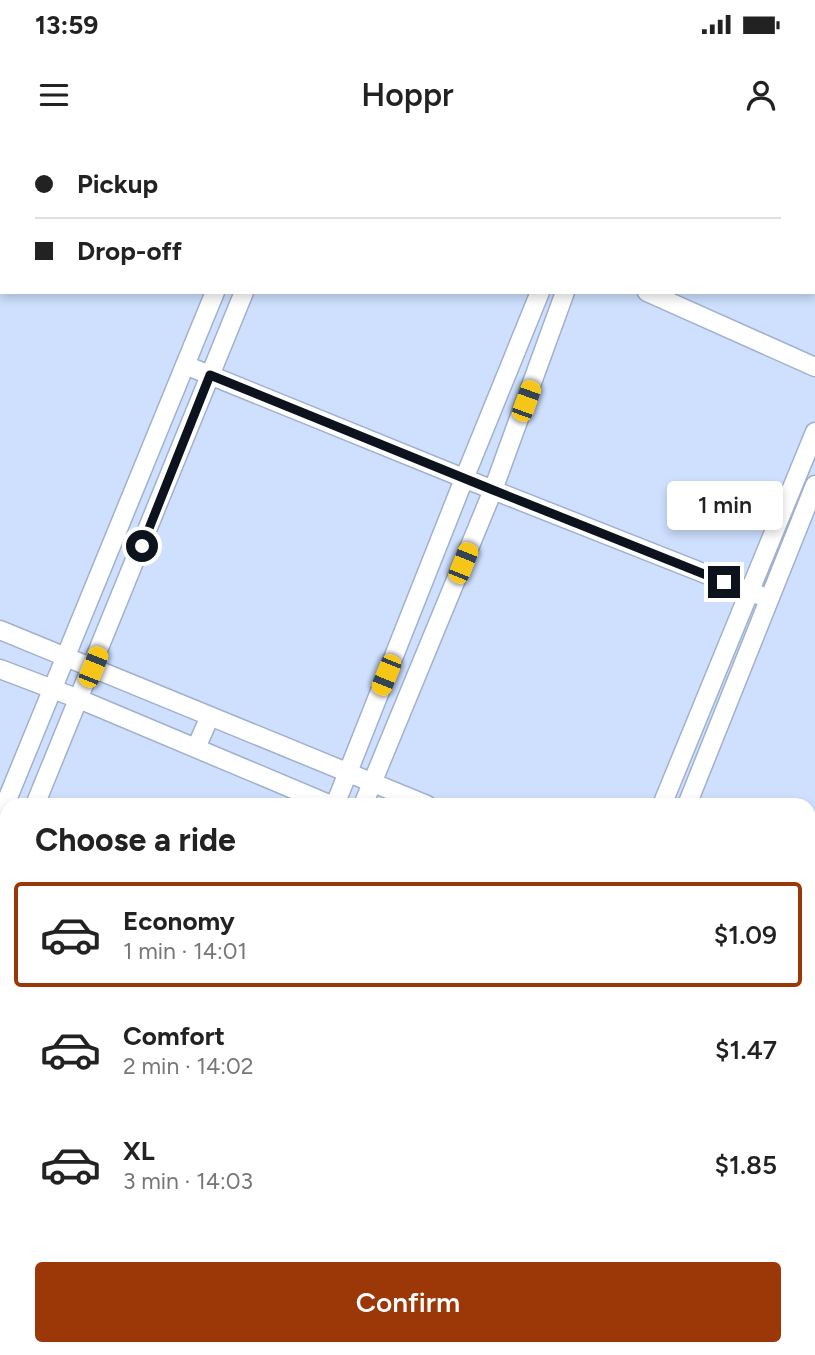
<!DOCTYPE html>
<html lang="en">
<head>
<meta charset="utf-8">
<style>
	:root { --surface:#fff; --page:#f2f2f2; --text:#222; --muted:#767676; --line:#e0e0e0; --accent:#9c3708 }
	body { margin:0; font-family:Figtree,sans-serif; background:var(--page); color:var(--text); height:100vh; display:flex; flex-direction:column; font-size:26px; white-space:nowrap }
	* { box-sizing:border-box; margin:0 }
	p { font-size:23px; color:var(--muted) }
	.icon { flex:none; width:38px; height:38px; fill:none; stroke:currentColor; stroke-width:2; stroke-linecap:round; stroke-linejoin:round }
	.map { position:relative; flex:1; overflow:hidden }
	.side { position:absolute; left:0px; top:658px; width:816px; height:558px; display:flex; flex-direction:column; background:var(--surface); border-radius:21px 21px 0 0; box-shadow:0 4px 10px #0003 }
	.side>* { flex:none }
	.hud { position:absolute; left:0px; top:0px; width:816px; height:154px; box-shadow:0 4px 10px #0003; display:grid; align-content:center; height:154px; padding:0 35px; background:var(--surface) }
	.end { position:absolute; width:32px; height:32px; margin:-16px; border:9px solid #0d131d; background:#fff; box-shadow:0 0 0 4px #fff }
	.from { border-radius:50% }
	.bubble { position:absolute; height:49px; border-radius:7px; background:var(--surface); box-shadow:0 4px 10px #0003; font-size:23px; font-weight:600; line-height:49px; text-align:center }
	.car { position:absolute; width:21px; height:42px; margin:-21px -10px; border-radius:9px; box-shadow:0 0 5px 2px #0007; background:linear-gradient(#f5c518 24%,#345 0 40%,#f5c518 0 76%,#345 0 86%,#f5c518 0) }
	.hud b { display:flex; align-items:center; gap:24px; height:66px; font-size:26px }
	.hud b+b { border-top:2px solid var(--line) }
	.hud i { width:18px; height:18px; background:var(--text) }
	ul { padding:0; list-style:none }
	li { display:flex; align-items:center; gap:21px; height:105px; margin:0 14px 10px; padding:0 21px; border:4px solid transparent; border-radius:7px }
	li div { flex:1 }
	li b { display:block; font-size:26px }
	li em { font-style:normal; font-weight:600 }
	li.current { border-color:var(--accent) }
	li>.icon { width:63px; height:63px; stroke-width:1.5 }
	h2 { padding:0 35px; font-size:32px; line-height:84px }
	.primary-button { display:flex; gap:14px; margin-top:auto; padding:14px 35px }
	.primary-button a { flex:1; height:80px; border-radius:7px; background:var(--accent); color:#fff; font-size:28px; font-weight:600; line-height:80px; text-align:center }
	.status { display:flex; justify-content:space-between; align-items:center; height:49px; padding:0 35px; background:var(--surface); direction:ltr }
	.status svg { height:19px; fill:currentColor }
	header { display:flex; justify-content:space-between; align-items:center; height:91px; padding:0 35px; background:var(--surface); font-size:32px; font-weight:600 }
	.map>svg:first-child { display:block }
</style>
</head>
<body>
<div class="status"><b>13:59</b><svg viewBox="0 0 49 12"><path d="M0 12V9h3v3zM5 12V6h3v6zM10 12V3h3v9zM15 12V0h3v12zM26 1h20v11H26zM47 4h2v5h-2z"/></svg></div>
<header><svg class="icon" aria-label="menu" viewBox="0 0 24 24"><path d="M4 6h16M4 12h16M4 18h16"/></svg>Hoppr<svg class="icon" aria-label="person" viewBox="0 0 24 24"><circle cx="12" cy="8" r="4"/><path d="M4 21q1-7 8-7t8 7"/></svg></header>
<div class="map">
<svg width="815" height="1215" viewBox="0 0 815 1215">
	<rect width="100%" height="100%" fill="#cee0fe"/>
	<g fill="none" stroke-linecap="round" stroke-linejoin="round">
		<defs>
			<path id="street" d="M278,2L279,0
				M306,2L307,0
				M602,2L603,0
				M626,2L627,0
				M647,152L815,227
				M185,225L493,350L769,459
				M0,490L427,665
				M0,529L79,559L331,665
				M196,608L210,576
				M35,665L244,152
				M335,665L464,339L540,152
				M363,665L493,350L565,152
				M662,665L815,292
				M687,665L815,345
				M0,677L215,152
				M0,750L7,733
				M808,822L815,825
				M0,854L7,857
				M808,857L815,860
				M808,1101L815,1086
				M808,1168L815,1152
				M210,1209L225,1215
				M111,1215L113,1209
				M140,1215L142,1209
				M436,1215L438,1209
				M461,1215L463,1209
				M762,1215L764,1209
				M789,1215L792,1209"/>
		</defs>
		<use href="#street" stroke="#a0b1cd" stroke-width="21"/>
		<use href="#street" stroke="#fff" stroke-width="18"/>
	</g>
	<g fill="none" stroke-linecap="round" stroke-linejoin="round">
		<path stroke="#0d131d" stroke-width="9" d="M142,406L210,235L493,350L724,442"/>
	</g>
</svg>
<i class="end from" style="left:142px;top:406px"></i>
<i class="end" style="left:724px;top:442px"></i>
<div class="bubble" style="left:667px;top:341px;width:116px">1 min</div>
<i class="car" style="left:526px;top:261px;rotate:20deg"></i>
<i class="car" style="left:463px;top:423px;rotate:22deg"></i>
<i class="car" style="left:93px;top:527px;rotate:22deg"></i>
<i class="car" style="left:386px;top:535px;rotate:202deg"></i>
<div class="hud">
<b><i class="from"></i>Pickup</b>
<b><i></i>Drop-off</b>
</div>
<section class="side">
<h2>Choose a ride</h2>
<ul>
<li class="current"><svg class="icon" aria-label="car" viewBox="0 0 24 24"><path d="M5 17H2v-5l4-1 3-4h7l3 4 3 1v5h-3M9 17h6M6 11h13"/><circle cx="7" cy="17" r="2"/><circle cx="17" cy="17" r="2"/></svg><div><b>Economy</b><p>1 min · 14:01</p></div><em>$1.09</em></li>
<li><svg class="icon" aria-label="car" viewBox="0 0 24 24"><path d="M5 17H2v-5l4-1 3-4h7l3 4 3 1v5h-3M9 17h6M6 11h13"/><circle cx="7" cy="17" r="2"/><circle cx="17" cy="17" r="2"/></svg><div><b>Comfort</b><p>2 min · 14:02</p></div><em>$1.47</em></li>
<li><svg class="icon" aria-label="car" viewBox="0 0 24 24"><path d="M5 17H2v-5l4-1 3-4h7l3 4 3 1v5h-3M9 17h6M6 11h13"/><circle cx="7" cy="17" r="2"/><circle cx="17" cy="17" r="2"/></svg><div><b>XL</b><p>3 min · 14:03</p></div><em>$1.85</em></li>
</ul>
<div class="primary-button"><a>Confirm</a></div>
</section>
</div>
</body>
</html>
